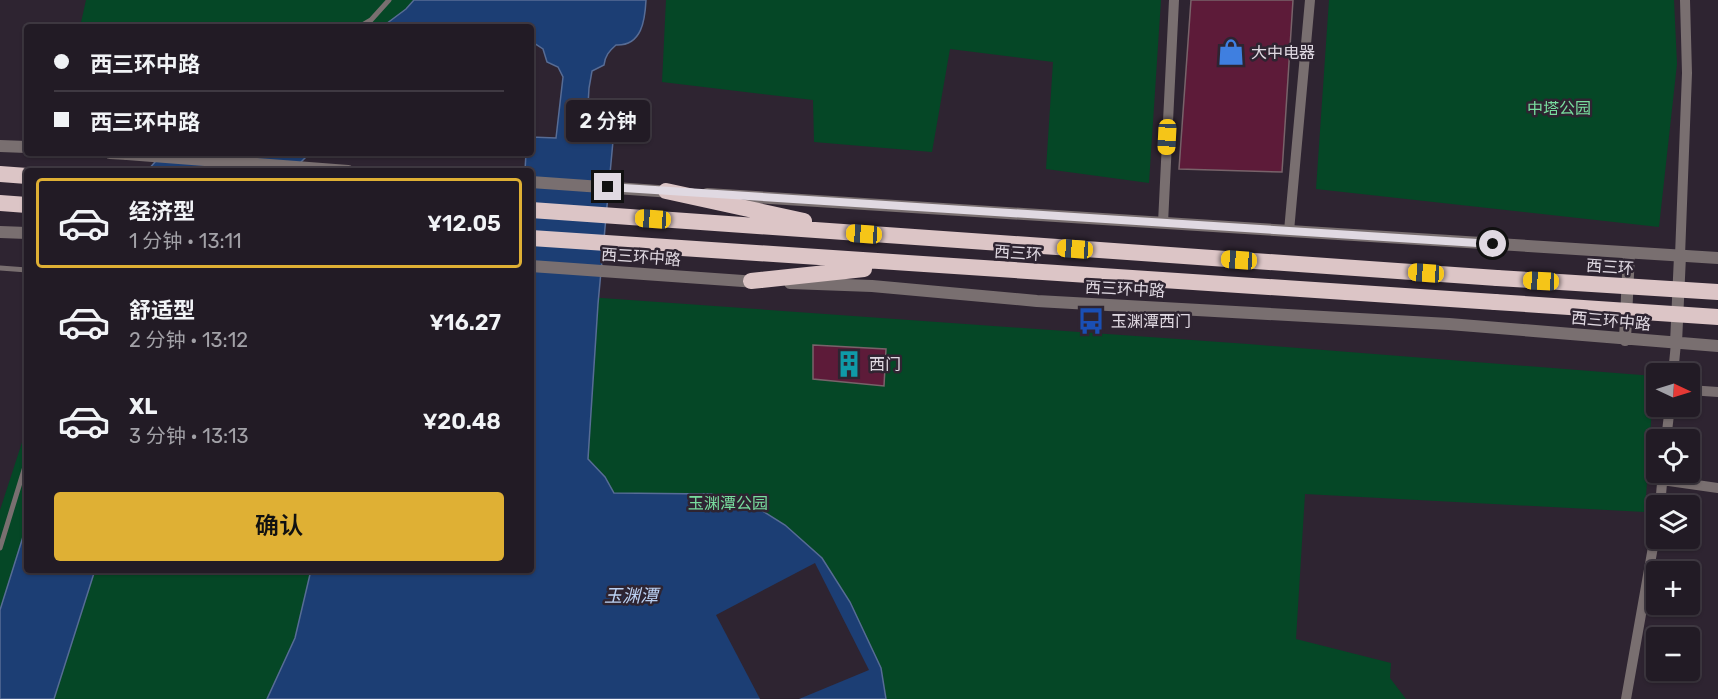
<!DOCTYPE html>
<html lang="zh">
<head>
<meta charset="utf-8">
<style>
	:root { --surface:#221b25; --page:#2a242d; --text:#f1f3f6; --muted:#a2a1a7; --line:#3f3942; --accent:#dfb034 }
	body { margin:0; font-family:Rubik,"Noto Sans SC",sans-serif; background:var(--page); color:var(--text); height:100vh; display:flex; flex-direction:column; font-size:22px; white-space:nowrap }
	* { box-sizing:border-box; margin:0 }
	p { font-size:20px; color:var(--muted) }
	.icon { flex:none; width:33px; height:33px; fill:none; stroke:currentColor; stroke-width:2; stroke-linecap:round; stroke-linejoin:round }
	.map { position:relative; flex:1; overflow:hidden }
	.drawer { position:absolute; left:24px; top:168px; width:510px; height:405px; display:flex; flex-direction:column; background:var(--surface); border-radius:6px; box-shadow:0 2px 4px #0004,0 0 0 2px var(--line) }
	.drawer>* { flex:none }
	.guide { position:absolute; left:24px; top:24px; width:510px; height:132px; border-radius:6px; box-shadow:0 2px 4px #0004,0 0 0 2px var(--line); display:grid; align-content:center; height:132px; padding:0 30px; background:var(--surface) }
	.needle { width:39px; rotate:94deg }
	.tools { position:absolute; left:1646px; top:363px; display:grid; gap:12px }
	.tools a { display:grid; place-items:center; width:54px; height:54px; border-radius:6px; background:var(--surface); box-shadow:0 2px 4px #0004,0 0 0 2px var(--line); font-size:30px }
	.end { position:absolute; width:27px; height:27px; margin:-14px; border:8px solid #e0d9e2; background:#111; box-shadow:0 0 0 3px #111 }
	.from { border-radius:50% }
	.bubble { position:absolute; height:42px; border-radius:6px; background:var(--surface); box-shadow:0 2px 4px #0004,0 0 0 2px var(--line); font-size:20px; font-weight:600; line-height:42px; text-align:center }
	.car { position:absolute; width:18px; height:36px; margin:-18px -9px; border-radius:8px; box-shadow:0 0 4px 2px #0007; background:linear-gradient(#f5c518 24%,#345 0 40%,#f5c518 0 76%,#345 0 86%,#f5c518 0) }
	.guide b { display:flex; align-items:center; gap:21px; height:57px; font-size:22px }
	.guide b+b { border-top:2px solid var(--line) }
	.guide i { width:15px; height:15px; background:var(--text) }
	ul { padding:10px 0 0; list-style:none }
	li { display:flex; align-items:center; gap:18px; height:90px; margin:0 12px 9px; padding:0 18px; border:3px solid transparent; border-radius:6px }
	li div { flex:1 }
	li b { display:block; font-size:22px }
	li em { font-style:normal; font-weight:600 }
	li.current { border-color:var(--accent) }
	li>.icon { width:54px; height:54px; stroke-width:1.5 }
	.button { display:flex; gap:12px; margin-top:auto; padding:12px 30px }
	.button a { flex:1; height:69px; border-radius:6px; background:var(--accent); color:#111; font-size:24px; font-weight:600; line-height:69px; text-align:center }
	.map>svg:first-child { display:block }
</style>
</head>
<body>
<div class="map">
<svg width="1718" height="699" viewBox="0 0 1718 699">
	<rect width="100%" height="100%" fill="#2e2431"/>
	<path fill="#054726" d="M86,0H414L406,9L382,27H80Z
		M666,0H1161L1149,183L1046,169L1053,62L950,49L932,152L814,142L813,100L662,82Z
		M1329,0H1674L1677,64L1659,227L1316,189Z
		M531,293L1248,344L1654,376L1645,512L1305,494L1296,639L1391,663L1390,678L1406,699H0V510L27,427V570H531Z"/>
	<path fill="#1c3e74" stroke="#576c95" stroke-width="1.5" d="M414,0H646C645,20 642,46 616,45C609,51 605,56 604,65L592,71L589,88L586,140L613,141L598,304L588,459L605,477L614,493L711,494L753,505L785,525L822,558L850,602L881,668L886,699H267L295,638L311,570H531V171H525L526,153H531V137L556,138L563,77L558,67L547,62L543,49L531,41V27H382L406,9Z
		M163,153H310L292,171H147Z
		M27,524V570H95L54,699H0V610Z"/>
	<path fill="#2e2431" d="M815,563L869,670L799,699H760L716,615Z"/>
	<path fill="#5d1b39" stroke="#78636a" stroke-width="1.5" d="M1191,0H1293L1282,172L1179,169Z
		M813,345L886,349L884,386L813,379Z"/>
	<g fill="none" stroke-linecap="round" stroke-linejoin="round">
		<path stroke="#796f70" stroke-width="5" d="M359,27L371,20L389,0
			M0,268L27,270
			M0,548L27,460"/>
		<path stroke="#796f70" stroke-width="10" d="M1163,223L1174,0
			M1289,231L1310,0
			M1680,256L1687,73L1685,0
			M1673,374L1676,343
			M1689,390L1718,392
			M1666,440L1670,406
			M1662,480L1718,488
			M1660,506L1663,472
			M1626,699L1656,530"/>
		<path stroke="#796f70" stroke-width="12" d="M0,146L27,147
			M110,153L127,154
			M531,182L672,192
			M707,194L1718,258
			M0,232L27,233
			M531,266L757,282
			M790,283L872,286L1037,301L1449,324L1718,346
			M1625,340L1629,253
			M1676,343L1680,256"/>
		<path stroke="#dcc5c6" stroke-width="16" d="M0,174L27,176
			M666,191L804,221
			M0,203L27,205
			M531,210L1497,278
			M531,238L1495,302
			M751,281L864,269"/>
		<path stroke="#796f70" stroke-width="12" d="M127,154L348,171"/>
		<path stroke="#dcc5c6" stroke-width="16" d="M1497,278L1718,292
			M1495,302L1718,317"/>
	</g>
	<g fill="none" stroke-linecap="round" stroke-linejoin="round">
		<path stroke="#e0d9e2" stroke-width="8" d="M608,187L1493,244"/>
	</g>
	<defs>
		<symbol id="shop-bare" viewBox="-9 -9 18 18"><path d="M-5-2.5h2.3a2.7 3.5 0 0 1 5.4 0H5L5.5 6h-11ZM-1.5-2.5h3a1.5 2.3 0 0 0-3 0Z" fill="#3f7fe0" stroke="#2e2431" stroke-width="2.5" paint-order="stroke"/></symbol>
		<symbol id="bus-bare" viewBox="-9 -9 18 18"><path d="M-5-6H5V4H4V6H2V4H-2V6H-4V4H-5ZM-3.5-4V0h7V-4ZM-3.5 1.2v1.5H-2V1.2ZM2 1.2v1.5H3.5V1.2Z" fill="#1a4fb4" stroke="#2e2431" stroke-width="2.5" paint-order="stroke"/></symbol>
		<symbol id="building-bare" viewBox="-9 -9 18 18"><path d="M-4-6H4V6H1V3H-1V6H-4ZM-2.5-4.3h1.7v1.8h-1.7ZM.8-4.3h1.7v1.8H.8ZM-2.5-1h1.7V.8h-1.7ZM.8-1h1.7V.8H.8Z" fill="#0f9aa8" stroke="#2e2431" stroke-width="2.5" paint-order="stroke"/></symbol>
	</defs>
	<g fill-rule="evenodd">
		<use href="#shop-bare" x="1212" y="33" width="38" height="38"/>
		<use href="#bus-bare" x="1072" y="302" width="38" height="38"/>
		<use href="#building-bare" x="830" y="345" width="38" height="38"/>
	</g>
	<g text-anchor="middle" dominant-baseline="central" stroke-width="5" stroke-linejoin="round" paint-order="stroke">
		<g font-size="16" fill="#e0d9e2" stroke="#2e2431" text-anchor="start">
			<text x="1251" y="52">大中电器</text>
			<text x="1111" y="321">玉渊潭西门</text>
			<text x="869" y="364">西门</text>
		</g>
		<g font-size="16" fill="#79de9f" stroke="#2e2431">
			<text x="1559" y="108">中塔公园</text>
			<text x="728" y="503">玉渊潭公园</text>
		</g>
		<g font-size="16" fill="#e0d9e2" stroke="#2e2431">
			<text transform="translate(1018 253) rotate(4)">西三环</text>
			<text transform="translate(641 257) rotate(4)">西三环中路</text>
			<text transform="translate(1610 267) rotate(4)">西三环</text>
			<text transform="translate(1125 289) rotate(3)">西三环中路</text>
			<text transform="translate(1611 321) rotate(5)">西三环中路</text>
		</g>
		<g font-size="18" font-style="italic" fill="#bbd1f3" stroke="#2e2431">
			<text x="631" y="596">玉渊潭</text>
		</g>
	</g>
</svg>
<div class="tools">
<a><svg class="needle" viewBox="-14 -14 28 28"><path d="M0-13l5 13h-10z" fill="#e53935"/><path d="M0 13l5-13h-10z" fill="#a2a1a7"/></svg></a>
<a><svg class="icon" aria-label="locate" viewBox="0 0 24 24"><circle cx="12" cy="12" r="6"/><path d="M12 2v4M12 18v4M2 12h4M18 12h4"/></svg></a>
<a><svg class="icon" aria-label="layers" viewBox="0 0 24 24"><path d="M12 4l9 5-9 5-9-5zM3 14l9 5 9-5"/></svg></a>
<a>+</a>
<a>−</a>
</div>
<i class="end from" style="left:1493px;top:244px"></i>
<i class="end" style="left:608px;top:187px"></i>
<div class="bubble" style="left:566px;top:100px;width:84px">2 分钟</div>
<i class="car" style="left:1167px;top:137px;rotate:183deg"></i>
<i class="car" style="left:653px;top:219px;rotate:274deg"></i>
<i class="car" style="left:864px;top:234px;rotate:274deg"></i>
<i class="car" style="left:1075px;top:249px;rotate:274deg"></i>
<i class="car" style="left:1239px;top:260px;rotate:274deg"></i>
<i class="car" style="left:1426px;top:273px;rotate:274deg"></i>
<i class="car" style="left:1541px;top:281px;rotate:273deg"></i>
<div class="guide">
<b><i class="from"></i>西三环中路</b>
<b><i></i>西三环中路</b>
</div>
<section class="drawer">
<ul>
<li class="current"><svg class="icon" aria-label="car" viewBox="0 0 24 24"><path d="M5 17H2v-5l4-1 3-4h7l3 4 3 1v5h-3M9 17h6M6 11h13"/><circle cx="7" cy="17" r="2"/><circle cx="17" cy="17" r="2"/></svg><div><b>经济型</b><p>1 分钟 · 13:11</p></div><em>¥12.05</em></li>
<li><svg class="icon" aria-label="car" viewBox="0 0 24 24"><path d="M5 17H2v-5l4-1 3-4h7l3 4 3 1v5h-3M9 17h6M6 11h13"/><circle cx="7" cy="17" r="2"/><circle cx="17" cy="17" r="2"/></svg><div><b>舒适型</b><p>2 分钟 · 13:12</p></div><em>¥16.27</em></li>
<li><svg class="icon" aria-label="car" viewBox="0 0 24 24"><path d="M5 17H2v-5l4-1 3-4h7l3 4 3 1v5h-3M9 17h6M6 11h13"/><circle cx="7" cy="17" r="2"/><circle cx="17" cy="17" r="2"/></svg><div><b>XL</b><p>3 分钟 · 13:13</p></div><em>¥20.48</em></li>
</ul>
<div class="button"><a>确认</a></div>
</section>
</div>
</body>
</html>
